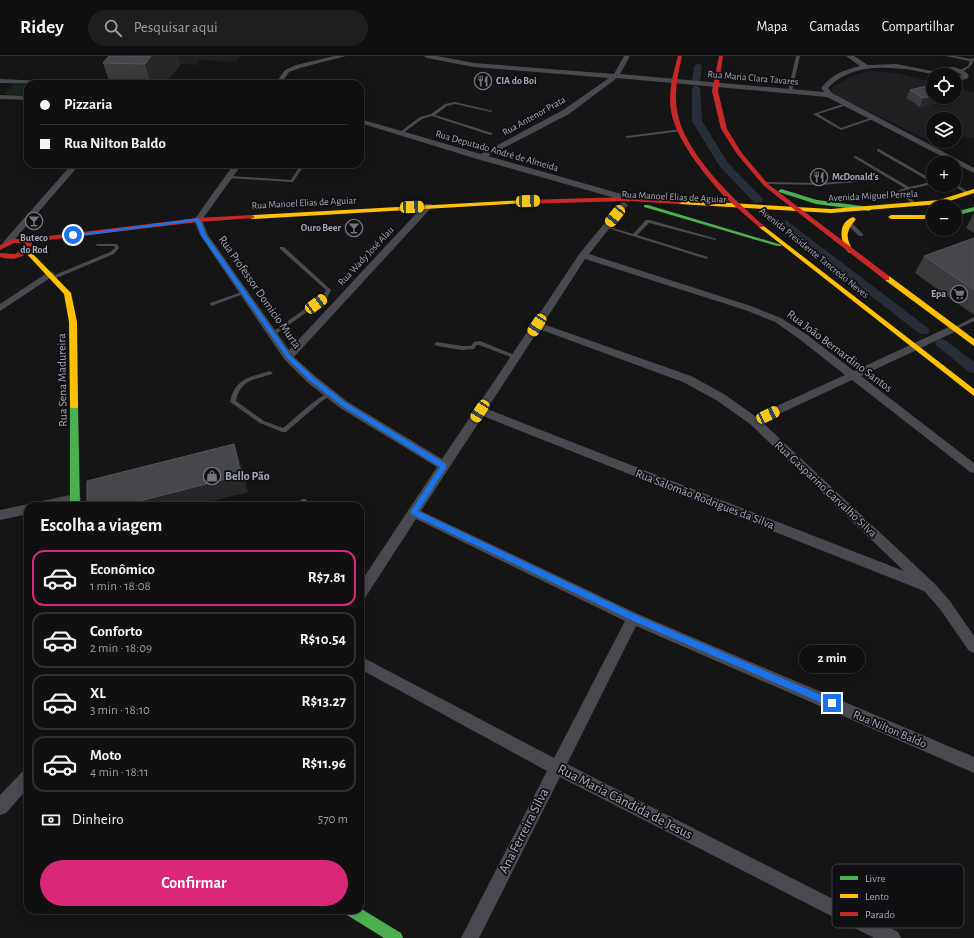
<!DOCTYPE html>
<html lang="pt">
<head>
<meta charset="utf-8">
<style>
	:root { --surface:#101010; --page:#1e1e1e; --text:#f1f3f6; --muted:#9c9d9f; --line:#303030; --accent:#db2777 }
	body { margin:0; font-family:"Alegreya Sans",sans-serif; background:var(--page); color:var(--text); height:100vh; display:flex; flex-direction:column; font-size:15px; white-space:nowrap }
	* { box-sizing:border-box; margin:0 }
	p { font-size:13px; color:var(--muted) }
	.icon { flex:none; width:22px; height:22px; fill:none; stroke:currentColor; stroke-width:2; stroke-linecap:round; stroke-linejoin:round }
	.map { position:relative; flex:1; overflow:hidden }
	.sheet { position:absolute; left:24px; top:446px; width:340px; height:412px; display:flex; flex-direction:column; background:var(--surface); border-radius:12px; box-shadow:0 2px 10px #0003,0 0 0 1px var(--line) }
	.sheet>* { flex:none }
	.banner { position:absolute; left:24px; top:24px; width:340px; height:88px; border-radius:12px; box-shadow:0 2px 10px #0003,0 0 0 1px var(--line); display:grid; align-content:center; height:88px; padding:0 16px; background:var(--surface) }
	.controls { position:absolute; left:926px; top:12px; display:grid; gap:8px }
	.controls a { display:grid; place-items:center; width:36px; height:36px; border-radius:50%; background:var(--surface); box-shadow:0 2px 10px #0003,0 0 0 1px var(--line); font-size:20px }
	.end { position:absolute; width:18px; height:18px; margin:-9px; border:5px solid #1a73e8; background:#fff; box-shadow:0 0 0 2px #fff }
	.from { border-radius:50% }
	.bubble { position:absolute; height:28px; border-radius:14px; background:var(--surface); box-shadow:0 2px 10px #0003,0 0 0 1px var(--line); font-size:13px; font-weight:600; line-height:28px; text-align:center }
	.car { position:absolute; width:12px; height:24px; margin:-12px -6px; border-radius:5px; box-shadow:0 0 3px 1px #0007; background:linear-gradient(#f5c518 24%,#345 0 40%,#f5c518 0 76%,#345 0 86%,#f5c518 0) }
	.banner b { display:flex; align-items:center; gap:14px; height:38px; font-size:15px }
	.banner b+b { border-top:1px solid var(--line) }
	.banner i { width:10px; height:10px; background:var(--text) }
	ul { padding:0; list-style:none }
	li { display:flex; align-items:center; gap:12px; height:56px; margin:0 8px 6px; padding:0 8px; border:2px solid var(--line); border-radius:12px }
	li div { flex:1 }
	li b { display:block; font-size:15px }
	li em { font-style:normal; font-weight:600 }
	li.selected { border-color:var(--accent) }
	li>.icon { width:36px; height:36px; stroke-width:1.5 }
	h2 { padding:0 16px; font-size:18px; line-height:48px }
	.pay { display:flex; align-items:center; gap:10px; height:44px; padding:0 16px; font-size:15px }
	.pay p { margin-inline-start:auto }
	.cta { display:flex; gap:8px; margin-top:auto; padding:8px 16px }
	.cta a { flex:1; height:46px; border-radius:24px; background:var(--accent); color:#fff; font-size:16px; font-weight:600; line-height:46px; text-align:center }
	header { display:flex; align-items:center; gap:24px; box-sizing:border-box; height:56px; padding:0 20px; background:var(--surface); border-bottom:1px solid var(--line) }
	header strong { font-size:19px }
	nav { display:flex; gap:22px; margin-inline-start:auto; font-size:14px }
	.search { width:280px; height:36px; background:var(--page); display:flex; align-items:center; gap:10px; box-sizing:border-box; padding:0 14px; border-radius:22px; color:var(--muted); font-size:15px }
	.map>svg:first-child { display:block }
</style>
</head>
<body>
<header>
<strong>Ridey</strong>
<div class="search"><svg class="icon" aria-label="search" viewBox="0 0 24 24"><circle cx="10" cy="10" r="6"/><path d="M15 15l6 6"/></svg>Pesquisar aqui</div>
<nav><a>Mapa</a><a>Camadas</a><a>Compartilhar</a></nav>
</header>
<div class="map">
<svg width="974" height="882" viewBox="0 0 974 882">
	<rect width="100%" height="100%" fill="#151516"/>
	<path fill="#1f1f22" d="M151,0H241L236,6L200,4L197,9L147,6Z
		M870,15L897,17L933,26V41H955V31L974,36V82L955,80V63H933V85H944L936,88L831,37L833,31L854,19Z"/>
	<path fill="#1b231d" d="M14,28L28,29V39L4,38Z"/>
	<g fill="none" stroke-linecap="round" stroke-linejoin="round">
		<path fill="#282e38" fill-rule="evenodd" d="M698,7L702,10L700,24L696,27L692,24L694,10Z
			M696,29L700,32L702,65L728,107L762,142L763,144L762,146H754L720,111L692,65V32Z
			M783,164L787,165L928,272L930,275L928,278H920L779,169L778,167Z
			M941,283L945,284L974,306V317L969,316L937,290L935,287L937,284Z"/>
		<path fill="#494a4f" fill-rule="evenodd" d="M796,0H800L792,35L790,36L788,35Z
			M946,0H954L971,3L973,2H974C973,10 968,13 961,16L959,15L960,14L968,10L970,5Z
			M455,46L493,55L491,56L455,48L447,50L435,59L492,77V79H490L432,60L422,63L403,77L400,76L420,61L431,58L445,48Z
			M846,47H847V49L818,58L841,72L873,61L876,62L841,74L813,58Z
			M681,73H682V75L627,82L625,81L627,80Z
			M877,93H879L933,124V128L902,135L917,148V150H915L897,135L905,132L853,101L856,100L909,131L931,126L877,95Z
			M301,108H305L293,126H292L229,122L227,121L229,120L291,124Z
			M856,124L858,125L857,126L822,129L764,128L762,127L764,126L822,127Z
			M955,128H956L970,137L967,138L954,130L953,129H955Z
			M646,164H650L717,183L715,184L649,167L637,179L708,201V202L706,203L604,171L606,170L633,178Z
			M846,165H850L863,178V180H859L846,167Z
			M96,188H117L119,192L114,198L54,223H50V221L110,196L115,192L114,190H98L96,189Z
			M280,191H284L331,234L327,242L273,280L271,279V277L323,240L326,234L280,193Z
			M242,236H244L246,237L214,249L212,250L210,248V247Z
			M974,261V265L957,273L955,274L953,272Z
			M480,285L517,300L518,301L517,302H513L479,289H477L474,293L462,294L437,290L434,288L437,286L462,290H471L474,286Z
			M270,315L273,317L272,318C254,324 240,324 236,345L264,365L283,372C297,361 314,343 330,336L333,338L322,345L286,376H282L260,367L230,346C235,322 250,321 270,315Z
			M302,443H306L307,445L303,450H296Z"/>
		<path fill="#494a4f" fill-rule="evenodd" d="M129,0H136L110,28H103Z
			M334,0H346L300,12L289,16L281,28H275L285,14L296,9Z
			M424,0H437L474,7L614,18L624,0H630L620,18L824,36L821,32C832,18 844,14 860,10L846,0H854L868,9L896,8L937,16L944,12L954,11L963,14L969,19L967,23L955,25V21L962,19C957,15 950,13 944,17L945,19C934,19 923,16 912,14C881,10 850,9 828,32L832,37L974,112V117L827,41L617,22L569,58L488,100L632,141L633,143L629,146L477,103L360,67V63L481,98L563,54L609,22L474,11L427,2Z
			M0,23L66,26L69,28L0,27Z
			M193,24L247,25L250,27L189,28Z
			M0,39L28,40V44L0,43Z
			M72,108H80L10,189H4L3,187L4,185Z
			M234,108H242L202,164L208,179L289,294L425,148H431L432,150L431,152L294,301L315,320L348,346L442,403L580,197L621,147L624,146L628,149L589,198L751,250L781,262L806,278L854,315L951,270H959L960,272L959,274L861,320L974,407V417L970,416L852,324L762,366L935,528L950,545L974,580V597L969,595L940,553L924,535L483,360L421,455L638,558L974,701V717L636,570L567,708L898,876L901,882H874L560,721L479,882H461L547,715L360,613V600L554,702L625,565L416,463L365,542L360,544V527L437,411L340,352L307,326L284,303L200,179L194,164ZM585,203L745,254L775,266L798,282L845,319L755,360L724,338L691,320L543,268ZM539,273L683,326L716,344L750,368L904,515L487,353Z
			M50,215L55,218L53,220L0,255V248Z
			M75,438L79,440L81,443L79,446L64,450H36L38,447L42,445Z
			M28,448L33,450H28V458L0,464V454Z
			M28,712V732L6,757L0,759V739L23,715Z"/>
		<path fill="#4caf50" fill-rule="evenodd" d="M781,133L817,144L869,151L872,153L869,155L816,148L779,136L778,135Z
			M644,149H648L782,189L781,190H777L644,151Z
			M974,151V155L955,160V156Z
			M74,347L78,350L80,450H70V350Z
			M360,852L401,877L403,882H384L347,859L346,854H360Z"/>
		<path fill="#ffc107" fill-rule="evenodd" d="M974,133V137L940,148L831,157L679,148L676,146L679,144L831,153L939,144Z
			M524,144L527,146L526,147L252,163L249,161L252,159Z
			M933,159V163H891L888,161L891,159Z
			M853,161L856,163C846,175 845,181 853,195L850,197L848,196C840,185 837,167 853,161Z
			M761,168L974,333V340L759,171V169Z
			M27,193L29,194L71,237L77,266L78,350L77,352H71L70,350L69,266L64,238L25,196L24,195Z
			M885,220H889L974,283V290L885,224Z"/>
		<path fill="#c62828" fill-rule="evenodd" d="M678,0H682C678,18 674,36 677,54C683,96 733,143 763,169V171H759L728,144L726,146L707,150L704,148L722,143L724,140C704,118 676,84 671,55C668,36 673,18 678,0Z
			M719,0H723L718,35L727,73L741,96L768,128L889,220V224H885L764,130L737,98L721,73L712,35Z
			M629,141L679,144L682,146L679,148L629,145L524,148L521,146L524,144Z
			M252,159L254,160V162L198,166L31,186L33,191C25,202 13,205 0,201V197L15,198L27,191L25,187H14L0,194V189L13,183H24L198,162Z"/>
	</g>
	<path fill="#3b3b3e" d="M109,0H177L180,9L165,28H110L103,7Z
		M910,34L933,41H943L941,46L920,51L906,42Z
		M974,157V177L966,172Z
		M974,182V259L915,217L924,200Z"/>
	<path fill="#272729" d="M151,0H177L180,9L165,28H151L145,8Z
		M933,40V41H943L941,46L920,51L923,42Z
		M234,388L240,405L248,436L193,450H120Z"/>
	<path fill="#46474b" stroke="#55565c" d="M109,0H151L145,8L103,7Z
		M931,29L933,31V40L923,42L910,34Z
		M974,182V234L924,200Z
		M234,388L241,419L120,450H87V425Z"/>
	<path fill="#1a73e8" d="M198,162L200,164L206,179L290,299L313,321L346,347L446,408V412L418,455L636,559L835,645V650H829L631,564L411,458V455L440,411L342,350L309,324L287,302L201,179L196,165L73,181L71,179Z"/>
	<defs>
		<symbol id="restaurant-ring" viewBox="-11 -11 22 22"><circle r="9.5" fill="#100f12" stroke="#73757f" stroke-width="1.5"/><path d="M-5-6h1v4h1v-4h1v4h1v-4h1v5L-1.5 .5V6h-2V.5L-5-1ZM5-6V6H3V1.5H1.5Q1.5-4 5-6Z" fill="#73757f"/></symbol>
		<symbol id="bar-ring" viewBox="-11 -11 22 22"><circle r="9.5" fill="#100f12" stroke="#73757f" stroke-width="1.5"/><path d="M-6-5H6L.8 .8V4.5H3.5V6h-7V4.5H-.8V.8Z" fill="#73757f"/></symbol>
		<symbol id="supermarket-ring" viewBox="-11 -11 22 22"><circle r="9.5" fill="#100f12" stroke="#73757f" stroke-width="1.5"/><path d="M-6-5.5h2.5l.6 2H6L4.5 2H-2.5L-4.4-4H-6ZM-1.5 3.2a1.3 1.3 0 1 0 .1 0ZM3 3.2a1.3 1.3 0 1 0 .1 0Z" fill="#73757f"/></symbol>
		<symbol id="shop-ring" viewBox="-11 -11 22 22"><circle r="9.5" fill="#100f12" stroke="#73757f" stroke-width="1.5"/><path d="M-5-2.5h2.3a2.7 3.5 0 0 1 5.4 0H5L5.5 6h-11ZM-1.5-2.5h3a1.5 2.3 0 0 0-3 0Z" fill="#73757f"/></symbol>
	</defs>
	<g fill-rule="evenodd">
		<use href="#restaurant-ring" x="473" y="15" width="20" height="20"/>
		<use href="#restaurant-ring" x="809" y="111" width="20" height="20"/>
		<use href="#bar-ring" x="24" y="155" width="20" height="20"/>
		<use href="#bar-ring" x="344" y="162" width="20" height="20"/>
		<use href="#supermarket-ring" x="949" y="228" width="20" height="20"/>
		<use href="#shop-ring" x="202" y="410" width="20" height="20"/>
	</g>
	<g text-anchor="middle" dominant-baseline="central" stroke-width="3.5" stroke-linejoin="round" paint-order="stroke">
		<g font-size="10" fill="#a5a8b8" stroke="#100f12">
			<text transform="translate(753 22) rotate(5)">Rua Maria Clara Tavares</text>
			<text transform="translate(534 60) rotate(-29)">Rua Antenor Prata</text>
			<text transform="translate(497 95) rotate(16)">Rua Deputado André de Almeida</text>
			<text transform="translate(873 140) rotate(-3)">Avenida Miguel Perrela</text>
			<text transform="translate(674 141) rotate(3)">Rua Manoel Elias de Aguiar</text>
			<text transform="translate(304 147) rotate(-3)">Rua Manoel Elias de Aguiar</text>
			<text transform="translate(814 197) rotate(39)">Avenida Presidente Tancredo Neves</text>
			<text transform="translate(366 200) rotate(-47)">Rua Wady José Alau</text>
		</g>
		<g font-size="10" font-weight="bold" fill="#a5a8b8" stroke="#100f12" text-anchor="start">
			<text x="496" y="25">CIA do Boi</text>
			<text x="832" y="121">McDonald's</text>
			<text x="341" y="172" text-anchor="end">Ouro Beer</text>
			<text x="34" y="182" text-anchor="middle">Buteco<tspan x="34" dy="12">do Rod</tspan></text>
			<text x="946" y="238" text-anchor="end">Epa</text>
		</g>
		<g font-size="12" fill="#a5a8b8" stroke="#100f12">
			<text transform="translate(260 236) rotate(55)">Rua Professor Domicio Murta</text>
			<text transform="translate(840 295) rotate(37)">Rua João Bernardino Santos</text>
			<text transform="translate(62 324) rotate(-91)">Rua Sena Madureira</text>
			<text transform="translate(826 433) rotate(43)">Rua Gasparino Carvalho Silva</text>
			<text transform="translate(705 443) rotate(21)">Rua Salomão Rodrigues da Silva</text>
			<text transform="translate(890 673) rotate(23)">Rua Nilton Baldo</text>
		</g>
		<g font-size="12" font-weight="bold" fill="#a5a8b8" stroke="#100f12" text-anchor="start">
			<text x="225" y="420">Bello Pão</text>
		</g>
		<g font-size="14" fill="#a5a8b8" stroke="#100f12">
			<text transform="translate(625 746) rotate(27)">Rua Maria Cândida de Jesus</text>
			<text transform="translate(524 775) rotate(-63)">Ana Ferreira Silva</text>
		</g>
	</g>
	<rect x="832" y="808" width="132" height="64" rx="6" fill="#100f12" stroke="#3d3d44" stroke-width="1"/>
	<rect x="840" y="820" width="18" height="4" fill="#4caf50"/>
	<rect x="840" y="838" width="18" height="4" fill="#ffc107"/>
	<rect x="840" y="856" width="18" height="4" fill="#c62828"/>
	<g font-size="11" fill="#a5a8b8">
		<text x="865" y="826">Livre</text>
		<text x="865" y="844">Lento</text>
		<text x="865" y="862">Parado</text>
	</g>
</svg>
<div class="controls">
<a><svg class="icon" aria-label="locate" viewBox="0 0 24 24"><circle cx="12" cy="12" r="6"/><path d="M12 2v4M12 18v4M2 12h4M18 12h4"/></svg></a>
<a><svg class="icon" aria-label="layers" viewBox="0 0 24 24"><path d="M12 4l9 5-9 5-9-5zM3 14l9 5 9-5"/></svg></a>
<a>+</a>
<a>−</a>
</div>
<i class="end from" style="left:73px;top:179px"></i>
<i class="end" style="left:832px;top:647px"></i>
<div class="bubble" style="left:799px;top:589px;width:66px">2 min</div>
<i class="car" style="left:528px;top:145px;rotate:88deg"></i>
<i class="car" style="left:412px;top:151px;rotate:87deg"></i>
<i class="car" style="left:615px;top:160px;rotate:219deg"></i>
<i class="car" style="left:316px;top:248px;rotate:54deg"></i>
<i class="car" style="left:537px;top:269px;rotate:213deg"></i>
<i class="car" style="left:480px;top:355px;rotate:213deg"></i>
<i class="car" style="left:768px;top:359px;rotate:65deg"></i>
<div class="banner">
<b><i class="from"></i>Pizzaria</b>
<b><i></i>Rua Nilton Baldo</b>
</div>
<section class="sheet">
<h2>Escolha a viagem</h2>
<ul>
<li class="selected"><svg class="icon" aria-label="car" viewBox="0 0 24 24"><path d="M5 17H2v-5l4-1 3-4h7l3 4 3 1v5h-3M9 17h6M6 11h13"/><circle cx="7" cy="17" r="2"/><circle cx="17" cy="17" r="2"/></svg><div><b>Econômico</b><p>1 min · 18:08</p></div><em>R$7.81</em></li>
<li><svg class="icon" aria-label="car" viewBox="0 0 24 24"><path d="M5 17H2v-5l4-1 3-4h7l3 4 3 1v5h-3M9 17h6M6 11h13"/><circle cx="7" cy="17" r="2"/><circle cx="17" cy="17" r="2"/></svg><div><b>Conforto</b><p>2 min · 18:09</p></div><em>R$10.54</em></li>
<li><svg class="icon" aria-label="car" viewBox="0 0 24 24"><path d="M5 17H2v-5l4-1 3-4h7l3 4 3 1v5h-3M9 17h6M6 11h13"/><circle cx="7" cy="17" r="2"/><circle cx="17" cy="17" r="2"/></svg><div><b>XL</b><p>3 min · 18:10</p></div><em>R$13.27</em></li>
<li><svg class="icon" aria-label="car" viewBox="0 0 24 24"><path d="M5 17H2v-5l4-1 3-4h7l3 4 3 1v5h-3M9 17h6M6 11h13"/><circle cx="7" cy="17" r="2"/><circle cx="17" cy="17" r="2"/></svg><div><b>Moto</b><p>4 min · 18:11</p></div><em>R$11.96</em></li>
</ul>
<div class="pay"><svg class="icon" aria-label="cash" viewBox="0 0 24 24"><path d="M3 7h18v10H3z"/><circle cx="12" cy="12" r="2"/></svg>Dinheiro<p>570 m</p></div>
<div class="cta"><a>Confirmar</a></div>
</section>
</div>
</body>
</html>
